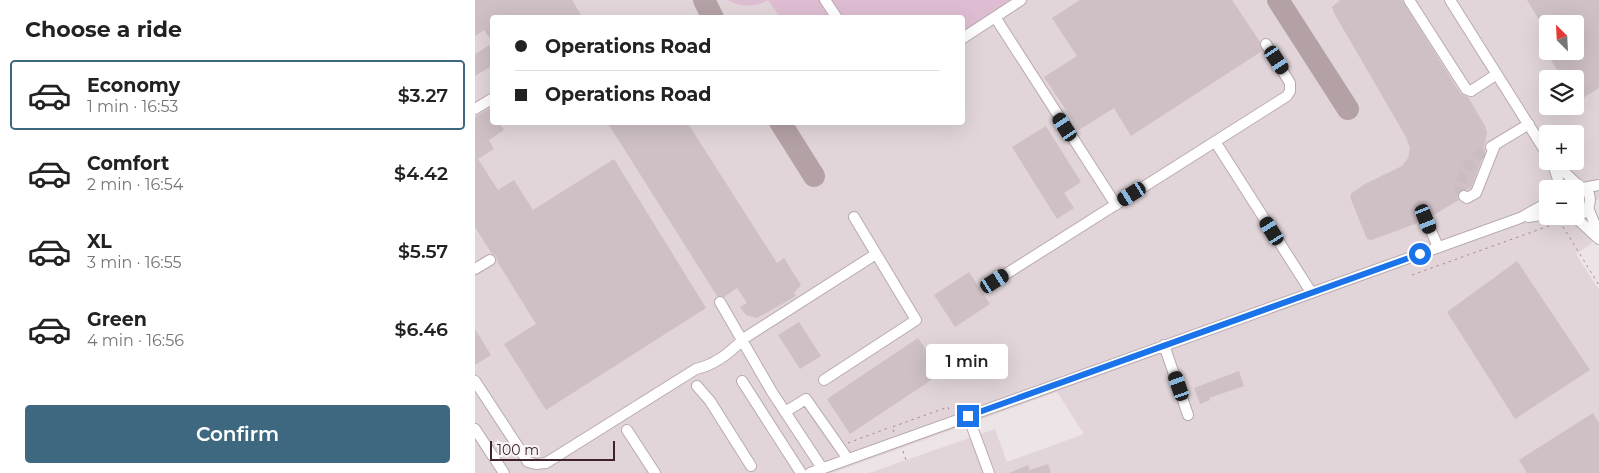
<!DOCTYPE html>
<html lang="en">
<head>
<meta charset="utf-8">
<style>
	:root { --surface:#fff; --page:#f2f2f2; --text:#222; --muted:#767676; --line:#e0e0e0; --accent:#3d687f }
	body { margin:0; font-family:Montserrat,sans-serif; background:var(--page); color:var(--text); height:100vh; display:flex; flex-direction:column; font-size:19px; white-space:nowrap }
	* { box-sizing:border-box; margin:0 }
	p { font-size:16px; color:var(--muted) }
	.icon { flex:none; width:28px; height:28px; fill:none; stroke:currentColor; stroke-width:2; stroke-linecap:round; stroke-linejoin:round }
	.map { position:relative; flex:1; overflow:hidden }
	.panel { display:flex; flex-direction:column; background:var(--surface); width:475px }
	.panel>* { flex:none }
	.banner { position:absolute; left:15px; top:15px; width:475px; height:110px; border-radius:5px; box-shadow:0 5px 20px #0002; display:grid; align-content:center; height:110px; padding:0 25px; background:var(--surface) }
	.needle { width:32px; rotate:336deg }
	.fabs { position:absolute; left:1064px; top:15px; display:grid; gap:10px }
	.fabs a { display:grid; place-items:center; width:45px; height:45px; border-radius:5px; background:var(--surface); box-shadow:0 5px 20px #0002; font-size:25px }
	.scale { position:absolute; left:15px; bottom:12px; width:125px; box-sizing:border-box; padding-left:5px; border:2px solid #3f2328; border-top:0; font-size:14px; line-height:18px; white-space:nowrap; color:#3f2328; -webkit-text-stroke:4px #faf5f7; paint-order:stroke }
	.end { position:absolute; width:22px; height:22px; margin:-11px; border:6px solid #1a73e8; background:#fff; box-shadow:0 0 0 2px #fff }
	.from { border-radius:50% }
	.bubble { position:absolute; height:35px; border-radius:5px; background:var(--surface); box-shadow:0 5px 20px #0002; font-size:16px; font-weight:600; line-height:35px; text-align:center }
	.car { position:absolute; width:15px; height:30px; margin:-15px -8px; border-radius:6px; box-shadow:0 0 4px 1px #0007; background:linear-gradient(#222 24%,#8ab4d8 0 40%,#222 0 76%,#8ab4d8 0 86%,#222 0) }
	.banner b { display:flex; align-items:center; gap:18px; height:48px; font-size:19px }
	.banner b+b { border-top:1px solid var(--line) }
	.banner i { width:12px; height:12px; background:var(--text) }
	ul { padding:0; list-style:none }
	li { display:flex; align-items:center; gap:15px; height:70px; margin:0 10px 8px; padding:0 15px; border:2px solid transparent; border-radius:5px }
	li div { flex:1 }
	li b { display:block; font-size:19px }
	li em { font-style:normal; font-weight:600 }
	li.on { border-color:var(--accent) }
	li>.icon { width:45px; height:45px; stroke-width:1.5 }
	h2 { padding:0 25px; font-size:22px; line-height:60px }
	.button { display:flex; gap:10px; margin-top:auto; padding:10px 25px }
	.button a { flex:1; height:58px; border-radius:5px; background:var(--accent); color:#fff; font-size:20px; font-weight:600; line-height:58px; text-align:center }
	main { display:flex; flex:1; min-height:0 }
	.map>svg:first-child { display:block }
</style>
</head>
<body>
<main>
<section class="panel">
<h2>Choose a ride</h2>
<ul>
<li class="on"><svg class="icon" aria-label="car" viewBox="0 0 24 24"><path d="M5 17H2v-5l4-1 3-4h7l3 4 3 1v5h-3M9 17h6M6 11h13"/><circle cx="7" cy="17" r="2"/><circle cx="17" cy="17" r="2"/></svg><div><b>Economy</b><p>1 min · 16:53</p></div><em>$3.27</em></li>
<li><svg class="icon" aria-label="car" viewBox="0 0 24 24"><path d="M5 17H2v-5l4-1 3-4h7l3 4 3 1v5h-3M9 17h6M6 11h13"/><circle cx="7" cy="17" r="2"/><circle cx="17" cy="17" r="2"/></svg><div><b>Comfort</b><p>2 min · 16:54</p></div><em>$4.42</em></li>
<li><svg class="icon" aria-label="car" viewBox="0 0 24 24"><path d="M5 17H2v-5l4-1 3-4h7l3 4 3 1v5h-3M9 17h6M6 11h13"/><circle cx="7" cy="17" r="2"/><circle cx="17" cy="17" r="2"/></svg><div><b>XL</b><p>3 min · 16:55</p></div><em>$5.57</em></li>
<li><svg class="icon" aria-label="car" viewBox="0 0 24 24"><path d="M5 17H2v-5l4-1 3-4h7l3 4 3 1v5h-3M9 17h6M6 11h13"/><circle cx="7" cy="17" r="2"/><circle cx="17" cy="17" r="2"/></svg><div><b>Green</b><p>4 min · 16:56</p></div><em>$6.46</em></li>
</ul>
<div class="button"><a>Confirm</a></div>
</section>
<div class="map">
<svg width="1124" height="473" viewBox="0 0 1124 473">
	<rect width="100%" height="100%" fill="#ede4e7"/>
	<path fill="#e1d5d9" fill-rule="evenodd" d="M0,0H1124V199L1100,207V189H1072V216L1061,220L1084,218L1097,221L1119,239L1116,244L1101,254L1124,290V473H394L520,429L532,462L609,434L582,392L357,473H0ZM18,18H488V122H18ZM1072,24H1100V51H1072ZM1072,79H1100V106H1072ZM1072,134H1100V161H1072Z"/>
	<path fill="#debdd2" d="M252,0H346L358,17H305L293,0C279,8 266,7 252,0Z
		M356,0H538L488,32V18L367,17Z"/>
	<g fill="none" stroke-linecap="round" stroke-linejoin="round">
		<path stroke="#b4a1a5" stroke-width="22" d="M229,0L238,18
			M803,0L873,109
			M305,122L339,176"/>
	</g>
	<path fill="#cec0c5" d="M0,0H97L108,18H18V42L9,30L0,36Z
		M605,0H757L785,42L787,51L656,136L639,108L604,130L569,77L602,56L577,18Z
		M865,0H927L985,93L993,97L1010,126L1012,133L1009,147L1010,151L996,188L984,192L982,196L984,200L957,216L952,212L948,213L944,218L945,222L897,240L892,239L875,197L876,194L888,185L927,166L933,158L935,148L931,137L859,13L857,7Z
		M1052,0H1124V88L1108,98L1100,85V79H1088L1070,51H1100V24H1072V33Z
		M18,43V65L0,76V54Z
		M15,108L18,112V122H24L29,130L14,140L19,149L3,159L23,190L39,180L58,210L139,159L231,308L71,410L29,344L61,324L22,261L21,256L17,254L0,227V117Z
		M132,122H212L302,263L309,258L326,285L319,293L321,296L282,318L271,315L265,307L272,303L262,288L249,297L242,296Z
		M571,126L606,182L589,193L599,208L582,219L537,147Z
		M1042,261L1115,370L1040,419L972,312Z
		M494,272L515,304L480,327L459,295Z
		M324,322L346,356L325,369L303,335Z
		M0,329L16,355L0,365Z
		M443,338L467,373L375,434L352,399Z
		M764,371L769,386L734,398L735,400L725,404L719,388Z
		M1118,413L1124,423V473H1052L1044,460Z
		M573,464L576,473H534L553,465L555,470Z"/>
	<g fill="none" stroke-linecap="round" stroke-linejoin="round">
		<path stroke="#cabdc1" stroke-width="10" stroke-dasharray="10 5" stroke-linecap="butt" d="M989,196L984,190C988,170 994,161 1011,150"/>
		<defs>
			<path id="minor" d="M350,0L362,18
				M934,0L991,89L996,91L1022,74
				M975,0L1072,154
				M520,17L641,205
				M488,38L546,0
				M0,109L18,98
				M741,143L836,292
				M1016,147L1054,124
				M1078,161L1104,186
				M1078,164L1086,189
				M1108,188L1124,185
				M1090,189C1099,183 1108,185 1114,194C1117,205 1112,214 1100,216
				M989,196L992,198L1001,193L1020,145
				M1113,208L1124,234
				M1099,216L1124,239
				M1053,217L1072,214
				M951,219L963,247
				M0,269L15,260
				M520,281L812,96L815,91V83L791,44
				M245,302L297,392L347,468
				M689,345L713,415
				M349,380L441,320L379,217
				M0,381L53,462L61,464L71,463L221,369C239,365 256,352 268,339L401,254
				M267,381L326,473
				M222,386L235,401L276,466
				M310,412L331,399L373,459
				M493,416L514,473
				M0,429L29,473
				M152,430L180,473
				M335,473L1045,218L1072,203"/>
		</defs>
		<use href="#minor" stroke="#b9aaae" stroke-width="12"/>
		<path stroke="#b0858e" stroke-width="1" stroke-dasharray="2.5 4" stroke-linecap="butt" d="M937,275L1085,222L1124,285
			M419,432L417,427L473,407L475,413
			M373,443L416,427
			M428,451L431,460"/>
		<use href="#minor" stroke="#fff" stroke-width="10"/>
	</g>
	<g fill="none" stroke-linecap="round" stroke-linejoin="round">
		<path stroke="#1a73e8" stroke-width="6" d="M493,416L945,254"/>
	</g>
</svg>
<div class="fabs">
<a><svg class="needle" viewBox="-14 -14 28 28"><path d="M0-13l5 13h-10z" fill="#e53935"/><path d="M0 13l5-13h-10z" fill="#767676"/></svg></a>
<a><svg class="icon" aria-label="layers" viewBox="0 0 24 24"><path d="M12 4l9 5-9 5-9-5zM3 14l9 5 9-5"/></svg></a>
<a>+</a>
<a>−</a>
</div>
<div class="scale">100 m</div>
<i class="end from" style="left:945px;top:254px"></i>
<i class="end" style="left:493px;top:416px"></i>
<div class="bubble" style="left:451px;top:344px;width:82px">1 min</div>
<i class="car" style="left:802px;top:60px;rotate:147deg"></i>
<i class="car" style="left:590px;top:127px;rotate:327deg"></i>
<i class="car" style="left:657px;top:194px;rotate:238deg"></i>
<i class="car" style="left:951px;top:219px;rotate:158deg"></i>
<i class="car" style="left:797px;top:231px;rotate:328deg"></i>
<i class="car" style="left:520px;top:281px;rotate:58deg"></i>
<i class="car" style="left:704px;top:386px;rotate:341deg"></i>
<div class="banner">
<b><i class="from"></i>Operations Road</b>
<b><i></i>Operations Road</b>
</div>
</div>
</main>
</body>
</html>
